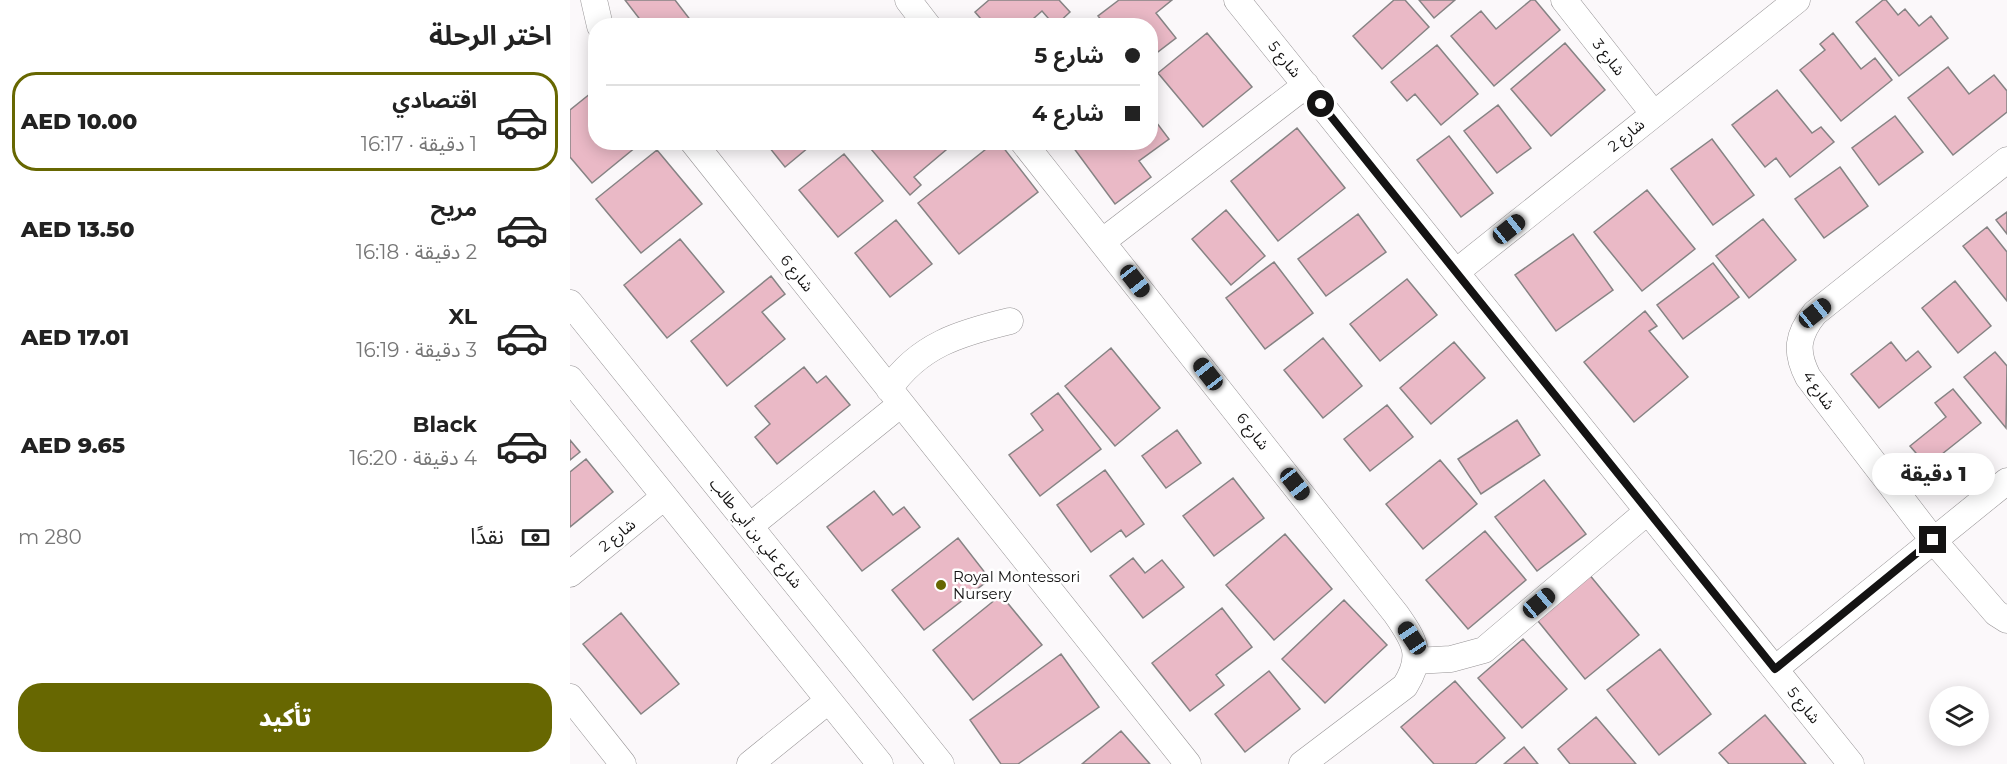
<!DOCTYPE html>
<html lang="ar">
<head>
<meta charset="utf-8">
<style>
	:root { --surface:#fff; --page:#f2f2f2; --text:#222; --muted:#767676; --line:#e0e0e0; --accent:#676701 }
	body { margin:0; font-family:Montserrat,"Noto Sans Arabic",sans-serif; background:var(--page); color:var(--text); direction:rtl; height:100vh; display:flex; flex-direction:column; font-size:22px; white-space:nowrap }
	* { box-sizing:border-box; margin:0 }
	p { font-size:20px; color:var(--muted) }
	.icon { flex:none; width:33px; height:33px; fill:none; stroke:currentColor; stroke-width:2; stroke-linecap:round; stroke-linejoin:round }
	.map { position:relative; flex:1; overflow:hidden; direction:ltr }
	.side { display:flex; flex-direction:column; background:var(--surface); width:570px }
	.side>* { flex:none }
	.hud { position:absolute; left:18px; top:18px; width:570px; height:132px; border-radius:24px; box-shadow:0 3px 15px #0003; direction:rtl; display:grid; align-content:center; height:132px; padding:0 18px; background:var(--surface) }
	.tools { position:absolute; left:1359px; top:686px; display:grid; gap:12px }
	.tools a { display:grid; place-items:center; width:60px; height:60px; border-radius:50%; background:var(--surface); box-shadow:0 3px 15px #0003; font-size:30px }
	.end { position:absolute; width:27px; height:27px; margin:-14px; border:8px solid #141313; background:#fff; box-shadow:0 0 0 3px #fff }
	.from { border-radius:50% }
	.bubble { position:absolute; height:42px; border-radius:21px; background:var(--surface); box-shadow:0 3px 15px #0003; font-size:20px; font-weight:800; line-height:42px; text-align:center; direction:rtl }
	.car { position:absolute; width:18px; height:36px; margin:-18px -9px; border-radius:8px; box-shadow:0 0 4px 2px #0007; background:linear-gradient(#222 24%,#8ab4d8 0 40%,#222 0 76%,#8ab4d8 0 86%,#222 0) }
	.hud b { display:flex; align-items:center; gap:21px; height:57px; font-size:22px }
	.hud b+b { border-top:2px solid var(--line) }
	.hud i { width:15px; height:15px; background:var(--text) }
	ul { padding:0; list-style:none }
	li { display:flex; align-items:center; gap:18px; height:99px; margin:0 12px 9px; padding:0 6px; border:3px solid transparent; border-radius:24px }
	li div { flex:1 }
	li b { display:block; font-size:22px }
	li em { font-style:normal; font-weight:800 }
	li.selected { border-color:var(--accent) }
	li>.icon { width:54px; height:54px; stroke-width:1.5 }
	h2 { padding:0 18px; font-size:27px; line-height:72px }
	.pay { display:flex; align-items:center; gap:15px; height:66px; padding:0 18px; font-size:22px }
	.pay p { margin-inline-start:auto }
	.cta { display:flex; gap:12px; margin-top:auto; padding:12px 18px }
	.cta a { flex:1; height:69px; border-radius:24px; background:var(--accent); color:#fff; font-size:24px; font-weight:800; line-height:69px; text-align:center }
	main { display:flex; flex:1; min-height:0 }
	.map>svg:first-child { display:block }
</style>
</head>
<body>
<main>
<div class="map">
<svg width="1437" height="764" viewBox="0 0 1437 764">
	<rect width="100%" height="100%" fill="#fbf8fa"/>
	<path fill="#eab9c6" stroke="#868384" stroke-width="1.5" d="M55,0H105L125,26H75Z
		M419,0H489L500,12L485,26L472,11L455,26H417L405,12Z
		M549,0H602L586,13L606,38L580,58V26H536L528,16Z
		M824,0H835L859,27L812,69L783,36Z
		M849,0H885L864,18Z
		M961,0H965L990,30L924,86L881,36L911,11L926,29Z
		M1313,0H1316L1328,15L1335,9L1349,26L1361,16L1378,38L1329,76L1286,22Z
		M637,33L682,87L633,127L588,73Z
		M1263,33L1291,69L1305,58L1322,80L1271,121L1230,70L1255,50L1250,44Z
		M995,43L1035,90L981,136L941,89Z
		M867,45L908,94L871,125L845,94L837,101L821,82Z
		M1378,67L1399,94L1424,75L1437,91V112L1383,155L1338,98Z
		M26,89V142H72L22,183L0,157V110Z
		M1207,90L1242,133L1251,127L1264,142L1220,177L1206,158L1195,167L1162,125Z
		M928,105L961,148L927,173L894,131Z
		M580,114L599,139L569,161L581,177L545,204L500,143L580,142Z
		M1325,116L1353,152L1309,185L1282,148Z
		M727,128L775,188L708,241L661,181Z
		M879,136L923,193L891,217L847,160Z
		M1142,139L1184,195L1143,225L1101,169Z
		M195,142H245L215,167Z
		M295,142H382L383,144L344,177L351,185L340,195Z
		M425,142H429L468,192L389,254L348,203Z
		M87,150L132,204L71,253L26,199Z
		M274,154L313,201L268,237L229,190Z
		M1270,167L1298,206L1254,238L1225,199Z
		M1077,190L1125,249L1072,291L1024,232Z
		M656,210L695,256L661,285L622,239Z
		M1437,212V234L1426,220Z
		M788,214L816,252L756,296L728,259Z
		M1193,219L1226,260L1179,298L1146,256Z
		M326,220L362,264L320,297L285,253Z
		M1417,227L1437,252V301L1393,246Z
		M1003,234L1043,290L986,331L945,275Z
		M110,239L154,292L97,338L54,285Z
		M704,262L743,313L695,349L656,298Z
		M1143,263L1169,297L1113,339L1087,305Z
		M201,276L215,294L192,312L215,339L157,386L121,341Z
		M837,279L867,315L810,361L780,324Z
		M1385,281L1421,326L1388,353L1352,308Z
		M1075,311L1087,326L1079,331L1118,377L1064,422L1014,362Z
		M753,338L792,386L753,418L714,370Z
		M884,342L915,378L861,424L830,388Z
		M1321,342L1336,361L1348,351L1361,367L1309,408L1281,374Z
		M541,348L590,408L545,446L495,386Z
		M1425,352L1437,366L1436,428L1394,377Z
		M234,367L247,383L256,376L280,405L207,464L185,437L200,424L185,406Z
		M1383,389L1411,423L1357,466L1340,446L1376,417L1365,403Z
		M488,393L531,449L470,496L439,455L473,430L461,414Z
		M817,405L843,437L800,471L774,439Z
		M947,420L970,455L911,494L888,459Z
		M607,430L631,463L596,488L572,456Z
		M0,440L10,452L0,460Z
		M16,459L43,492L0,527V472Z
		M870,460L907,504L853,549L816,504Z
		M535,470L574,524L556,537L551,530L521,552L487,505Z
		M663,478L694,518L644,556L613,516Z
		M974,480L1016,534L967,571L925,517Z
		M304,491L323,515L334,507L350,527L292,571L257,527Z
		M915,531L956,580L898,629L856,580Z
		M715,534L762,589L704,640L656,585Z
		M388,538L420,579L354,630L322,590Z
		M563,558L575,573L592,560L614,587L573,618L540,576Z
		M1018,573L1069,635L1015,679L964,616Z
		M431,595L472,645L403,700L363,650Z
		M774,600L817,645L755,703L712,659Z
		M652,608L682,647L646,675L654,685L620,711L582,663Z
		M51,613L109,684L71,714L13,644Z
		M953,639L997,689L952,728L908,678Z
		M1090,649L1141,714L1089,755L1037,690Z
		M491,654L529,707L448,764H431L400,720Z
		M699,671L730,709L675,752L645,714Z
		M885,681L935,738L905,764H864L831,727Z
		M1195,715L1236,764H1159L1149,753Z
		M1026,717L1066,764H1000L988,749Z
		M551,731L580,764H512Z
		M954,747L968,764H934Z"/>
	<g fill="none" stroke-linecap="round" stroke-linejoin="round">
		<defs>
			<path id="minor" d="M24,0L30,26
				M338,0L358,26
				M667,0L1281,764
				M994,0L1083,113
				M123,142L618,764
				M453,142L826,614C845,641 854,656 835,686L732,764
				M1437,160L1245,313C1227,335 1225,352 1238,377L1363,540L1426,613L1437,620
				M533,241L736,85
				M886,272L1227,0
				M0,303L371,764
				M0,379L310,764
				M319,389C349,345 390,333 440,321
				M180,526L331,404
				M0,574L94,497
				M845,661L881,659L914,650L1078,511
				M1205,669L1437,481
				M0,697L53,764
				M180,764L258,701"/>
		</defs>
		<use href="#minor" stroke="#969395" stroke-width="27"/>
		<use href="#minor" stroke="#fff" stroke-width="26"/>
	</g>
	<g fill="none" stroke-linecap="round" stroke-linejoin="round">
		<path stroke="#141313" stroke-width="8" d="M751,104L1205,669L1363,540"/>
	</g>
	<circle fill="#676701" stroke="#fff" stroke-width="2" cx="371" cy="585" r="6"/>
	<g text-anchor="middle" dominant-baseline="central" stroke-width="5" stroke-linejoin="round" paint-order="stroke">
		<g font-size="15" fill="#141313" stroke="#fff">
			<text transform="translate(1039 57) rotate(52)">شارع 3</text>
			<text transform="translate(715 59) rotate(51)">شارع 5</text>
			<text transform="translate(1056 135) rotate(-39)">شارع 2</text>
			<text transform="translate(227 273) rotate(51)">شارع 6</text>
			<text transform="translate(1249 390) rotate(55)">شارع 4</text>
			<text transform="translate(683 431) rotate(52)">شارع 6</text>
			<text transform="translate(186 533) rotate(51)">شارع علي بن أبي طالب</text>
			<text transform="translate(47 535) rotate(-39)">شارع 2</text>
			<text transform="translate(1234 705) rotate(51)">شارع 5</text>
		</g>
		<g font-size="15" fill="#141313" stroke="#fff" text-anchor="start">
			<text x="383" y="576">Royal Montessori<tspan x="383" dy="17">Nursery</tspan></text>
		</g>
	</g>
</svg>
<div class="tools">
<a><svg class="icon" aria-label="layers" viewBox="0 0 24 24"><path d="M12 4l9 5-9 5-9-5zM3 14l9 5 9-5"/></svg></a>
</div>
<i class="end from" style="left:751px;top:104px"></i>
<i class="end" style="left:1363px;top:540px"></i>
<div class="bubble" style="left:1302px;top:453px;width:123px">1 دقيقة</div>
<i class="car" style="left:939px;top:229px;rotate:51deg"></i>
<i class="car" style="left:565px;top:281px;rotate:142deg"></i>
<i class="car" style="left:1245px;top:313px;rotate:51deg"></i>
<i class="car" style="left:638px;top:374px;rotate:322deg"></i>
<i class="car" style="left:725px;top:484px;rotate:142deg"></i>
<i class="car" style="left:969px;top:603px;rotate:50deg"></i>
<i class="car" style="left:842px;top:638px;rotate:326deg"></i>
<div class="hud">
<b><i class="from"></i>شارع 5</b>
<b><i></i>شارع 4</b>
</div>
</div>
<section class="side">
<h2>اختر الرحلة</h2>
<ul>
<li class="selected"><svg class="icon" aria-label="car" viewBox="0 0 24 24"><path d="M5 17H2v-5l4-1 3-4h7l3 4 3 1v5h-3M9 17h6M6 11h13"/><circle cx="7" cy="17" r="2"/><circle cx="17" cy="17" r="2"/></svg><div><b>اقتصادي</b><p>1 دقيقة · 16:17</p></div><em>AED 10.00</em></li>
<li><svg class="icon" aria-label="car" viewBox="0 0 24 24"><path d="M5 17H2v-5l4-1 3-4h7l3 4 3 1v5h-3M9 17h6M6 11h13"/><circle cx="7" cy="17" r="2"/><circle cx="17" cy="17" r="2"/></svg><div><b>مريح</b><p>2 دقيقة · 16:18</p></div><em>AED 13.50</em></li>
<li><svg class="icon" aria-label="car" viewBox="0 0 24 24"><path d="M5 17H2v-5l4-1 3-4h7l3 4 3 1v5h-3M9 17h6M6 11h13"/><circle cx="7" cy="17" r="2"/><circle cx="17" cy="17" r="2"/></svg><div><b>XL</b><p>3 دقيقة · 16:19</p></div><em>AED 17.01</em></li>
<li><svg class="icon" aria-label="car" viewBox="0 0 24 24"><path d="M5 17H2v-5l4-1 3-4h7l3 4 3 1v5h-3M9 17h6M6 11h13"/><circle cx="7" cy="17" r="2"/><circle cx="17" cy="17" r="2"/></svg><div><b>Black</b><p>4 دقيقة · 16:20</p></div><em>AED 9.65</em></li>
</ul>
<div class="pay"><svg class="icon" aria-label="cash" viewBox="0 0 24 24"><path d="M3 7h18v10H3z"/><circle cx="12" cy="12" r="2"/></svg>نقدًا<p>280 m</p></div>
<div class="cta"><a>تأكيد</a></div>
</section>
</main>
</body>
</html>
